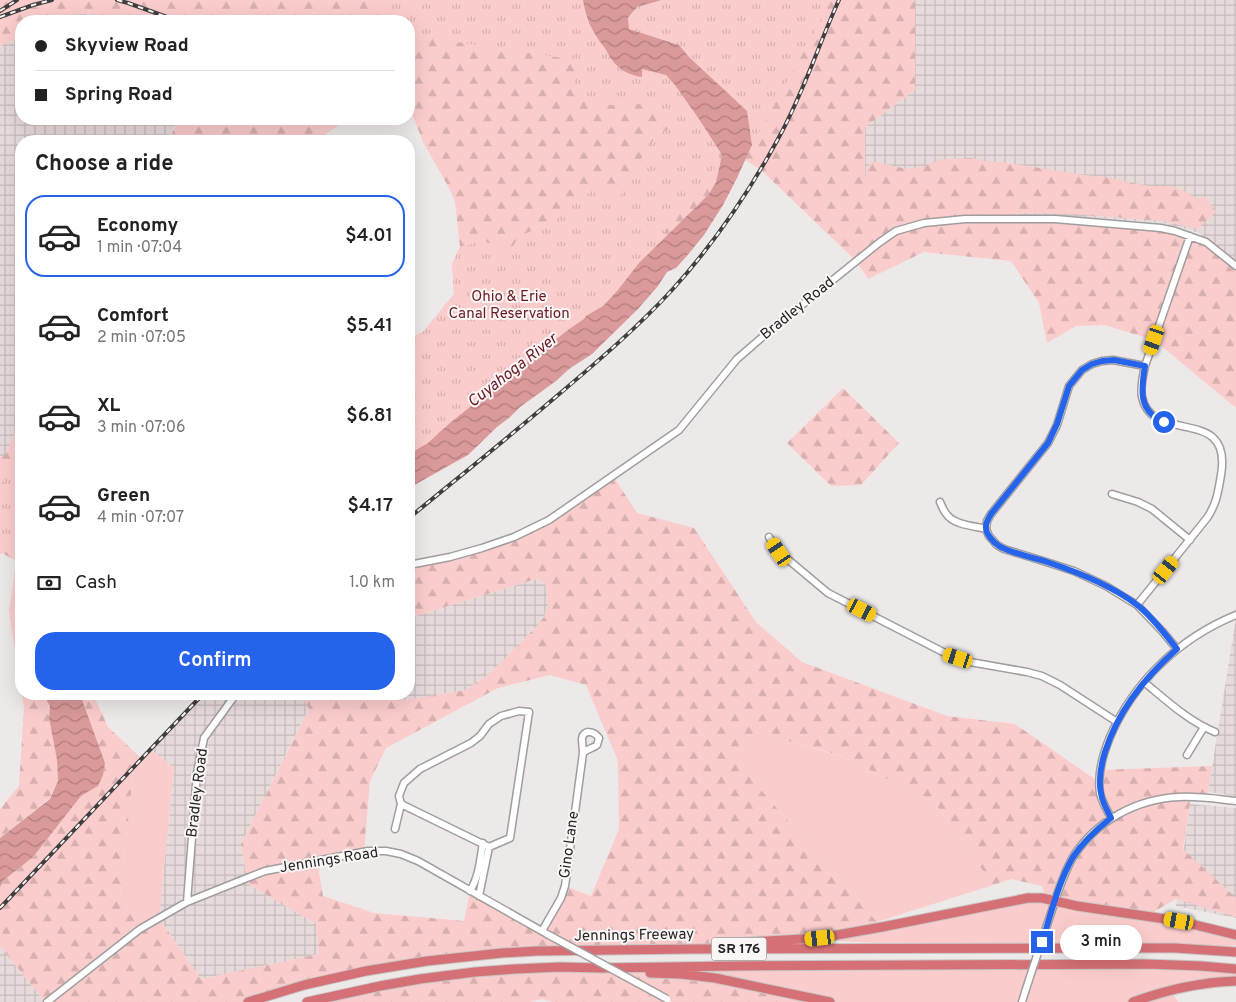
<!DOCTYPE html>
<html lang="en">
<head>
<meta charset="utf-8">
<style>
	:root { --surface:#fff; --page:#f2f2f2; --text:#222; --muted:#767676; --line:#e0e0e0; --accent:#2563eb }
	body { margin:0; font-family:Overpass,sans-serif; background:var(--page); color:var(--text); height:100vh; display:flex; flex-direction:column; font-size:19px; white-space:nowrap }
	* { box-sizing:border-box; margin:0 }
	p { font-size:16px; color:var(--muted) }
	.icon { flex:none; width:28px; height:28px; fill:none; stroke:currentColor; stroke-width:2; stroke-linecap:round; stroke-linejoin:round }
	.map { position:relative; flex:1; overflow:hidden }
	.drawer { position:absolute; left:15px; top:135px; width:400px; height:565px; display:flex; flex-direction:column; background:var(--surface); border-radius:20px; box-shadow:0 5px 20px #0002 }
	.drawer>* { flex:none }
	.banner { position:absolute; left:15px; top:15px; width:400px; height:110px; border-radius:20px; box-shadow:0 5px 20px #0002; display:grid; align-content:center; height:110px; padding:0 20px; background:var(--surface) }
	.end { position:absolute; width:22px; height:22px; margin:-11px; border:6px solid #2563eb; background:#fff; box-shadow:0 0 0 2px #fff }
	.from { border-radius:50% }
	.bubble { position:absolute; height:35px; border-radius:18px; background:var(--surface); box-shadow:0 5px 20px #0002; font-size:16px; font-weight:600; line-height:35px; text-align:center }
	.car { position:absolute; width:15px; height:30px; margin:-15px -8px; border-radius:6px; box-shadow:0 0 4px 1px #0007; background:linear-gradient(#f5c518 24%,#345 0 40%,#f5c518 0 76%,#345 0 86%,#f5c518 0) }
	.banner b { display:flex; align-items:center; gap:18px; height:48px; font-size:19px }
	.banner b+b { border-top:1px solid var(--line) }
	.banner i { width:12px; height:12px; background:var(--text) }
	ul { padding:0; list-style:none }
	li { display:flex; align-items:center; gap:15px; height:82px; margin:0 10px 8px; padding:0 10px; border:2px solid transparent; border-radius:20px }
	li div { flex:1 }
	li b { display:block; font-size:19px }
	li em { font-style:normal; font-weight:600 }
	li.on { border-color:var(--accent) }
	li>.icon { width:45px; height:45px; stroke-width:1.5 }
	h2 { padding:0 20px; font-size:22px; line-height:60px }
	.pay { display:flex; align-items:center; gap:12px; height:55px; padding:0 20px; font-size:19px }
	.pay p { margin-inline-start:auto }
	.button { display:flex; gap:10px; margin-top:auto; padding:10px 20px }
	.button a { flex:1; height:58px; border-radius:20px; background:var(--accent); color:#fff; font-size:20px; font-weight:600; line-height:58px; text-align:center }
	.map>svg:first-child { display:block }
</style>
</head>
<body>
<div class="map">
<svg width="1236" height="1002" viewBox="0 0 1236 1002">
	<defs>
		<pattern id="industrial-grid" width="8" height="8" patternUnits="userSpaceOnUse" patternTransform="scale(1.25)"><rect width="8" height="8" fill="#e7dada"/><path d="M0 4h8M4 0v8" fill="none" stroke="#c6bbbb"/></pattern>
		<pattern id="forest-firs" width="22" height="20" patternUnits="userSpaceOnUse" patternTransform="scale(1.25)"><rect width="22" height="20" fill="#fbcccc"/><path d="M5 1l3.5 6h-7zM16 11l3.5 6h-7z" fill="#d7afaf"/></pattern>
		<pattern id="park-tufts" width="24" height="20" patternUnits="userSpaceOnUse" patternTransform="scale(1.25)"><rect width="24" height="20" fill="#fbcccc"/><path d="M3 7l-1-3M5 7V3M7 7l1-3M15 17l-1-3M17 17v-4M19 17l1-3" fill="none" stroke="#d7afaf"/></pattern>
		<pattern id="water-waves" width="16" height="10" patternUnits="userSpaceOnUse" patternTransform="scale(1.25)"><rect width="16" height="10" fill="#da999b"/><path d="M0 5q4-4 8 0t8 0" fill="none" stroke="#b17d7e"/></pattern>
	</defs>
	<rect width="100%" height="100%" fill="#eee9e9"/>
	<path fill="url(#industrial-grid)" d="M915,0H1236V260L1199,233L1163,223L1098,218L1018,215L984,174L865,179V127L915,90Z
		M79,13L129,21H59Z
		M21,37V119H179L166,141H21V419L0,468V46Z
		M536,579L541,580L547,587L548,606L544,617L536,627L490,673L466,690L404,700H378L361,694H409V618Z
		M1236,618V796L1208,792Z
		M203,694H300L309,708L241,844L247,878L242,880L316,924L319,954L201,979L159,918L174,768L151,749Z
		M1190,804L1236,808V918L1176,906Z
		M0,946L45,1002H0Z"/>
	<path fill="#fbcccc" d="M746,737H774L844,757L935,803L993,885L877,922L760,789L735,754Z
		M151,749L174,768L159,918L140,929L120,893L134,767Z
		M1028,902H1042L1146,916L1236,938V945L1213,950L1011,949L835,941L833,939Z
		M870,966L1236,969V981L1171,991L1178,1002H830L715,978L720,967Z"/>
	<path fill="url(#forest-firs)" fill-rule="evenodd" d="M0,0H583L586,17L613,62L699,119L722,155L716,182L709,194L639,263L617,291L603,306L428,443L409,338L423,332L454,294L452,264L460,247L455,202L449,188L423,142L409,106V21H129L79,13L59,21H21V37L0,46Z
		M662,0H915V90L865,127V177L871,161L907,169L923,167L940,160L959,158H971L984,161L1002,162L1083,175L1105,177L1149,186H1171L1184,191L1196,198L1206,197L1216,212L1197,229L1163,221L1073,214L1016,213L1021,219L1161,228L1206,242L1236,266V408L1154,340L1104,325L1076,326L1047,343L1039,303L1011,261L924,252L868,279L856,261L760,169L745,160L752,145Z
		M180,119H347L316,141H167Z
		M843,388L899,443L861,485L831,486L787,443Z
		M21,419V691L9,612L16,561L2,553L0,554V458L6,454Z
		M613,476L637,513L694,528L756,622L802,662L947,716L1015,724L1099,782L1100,770L1212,766L1207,798L1191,797L1183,849L1236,898V917L1176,899L1146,916L1046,898L1042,886L1011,879L993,885L935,803L842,756L774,737H746L735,754L760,789L877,922L836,935L722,945L537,951L427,961L248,1002H45L0,946V887L4,880L33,857L81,796L98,786L105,763L80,694H93L108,727L142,759L134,767L120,893L140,929L159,918L201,979L319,954L316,924L242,880L247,878L241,844L309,709L300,694H361L378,700H404L466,690L490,673L536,627L544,617L548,606L547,587L541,580L536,579L409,618V565L482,548L549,520ZM550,675L586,685L618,761L619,829L591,896L565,886L542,931L470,891L464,921L374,913L323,896L317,861L364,852L370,781L386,748L498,688Z
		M22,694H43L50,706L49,718L57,760L58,781L50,798L0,838V809L19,786L24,707Z
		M600,968L639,972L681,974L830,1002H672L667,999L666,1002H552L542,999L530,1002H307L420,979Z"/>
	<path fill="url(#park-tufts)" d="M389,0H583L586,17L593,33L613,62L633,76L642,68L666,75L675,85L709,131L721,161L673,218L657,246L602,306L521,367L445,426L433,445L409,459V338L423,332L454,294L452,264L460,247L483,241L511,250L519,236L554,222L562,214L566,206L572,204L596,188L612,198C615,197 618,197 620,196C622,194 625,189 627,186C641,165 645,140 670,128L642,104L609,105L574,92L576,60L409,35V21H382Z
		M662,0H830L815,31L752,145L747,111L689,57L679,45L629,29L628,19L637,7Z
		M21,446V529L0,554V489L17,453Z"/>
	<path fill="url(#water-waves)" d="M583,0H662L637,7L628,18L629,29L679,45L689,57L747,111L752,145L737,178L723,205L704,235L686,257L676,268L667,272L658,286L638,309L592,354L569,369L556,381L520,407L510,417L497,427L468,455L409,488V454L428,443L451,422L568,330L584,319L586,316L603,306L617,291L639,263L709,194L716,182L722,155L699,119L675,85L666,75L642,69V77C631,76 619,70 612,60C609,56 607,51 604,47C591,29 587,22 583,0Z
		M43,694H80L105,763L103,775L98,786L81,796L33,857L4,880L0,887V838L50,799L58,781L57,760L49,718L50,706Z"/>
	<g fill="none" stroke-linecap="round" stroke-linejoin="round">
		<defs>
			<path id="minor" d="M1112,494L1138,502L1152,509L1190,540
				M940,502C942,507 944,512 948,516C956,525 974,526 986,529
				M986,529L987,521L991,514L1048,443L1057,425L1069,386L1082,370L1092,364L1102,361L1113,360L1145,366
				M986,529L989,536L997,545L1004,549L1040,560L1074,571L1106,586L1137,605L1162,631L1177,649
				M769,537L779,552L828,593L947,654L970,662L1027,672L1042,676L1060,685L1117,722
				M409,565L450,557L482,548L514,537L549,520L679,430L737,359L767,333L880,242L896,231L924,223L965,219H1055L1161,228L1175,231L1206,242L1236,266
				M1137,605L1207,518C1217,503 1218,492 1221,475C1233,404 1152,446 1142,397C1140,387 1143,376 1145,366L1190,236
				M1144,682C1166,700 1188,721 1215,732
				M1187,755L1204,727
				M401,804L489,847
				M1111,818C1107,810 1102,802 1100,793C1097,774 1103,754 1110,737C1134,681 1180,638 1236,615
				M395,829L401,804L399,796L404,783L420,769L471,743L480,736L489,724L501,716L519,711L529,712L510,838L489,847
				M470,891C479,877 480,860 483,843
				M479,896L489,847
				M187,902L197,773L204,738L236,694
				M1047,925C1055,902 1061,878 1073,857C1096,821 1136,799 1179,797C1198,796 1217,799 1236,801
				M542,931L561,898L565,886L583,753C583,748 582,744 582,739C583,729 594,731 599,738L597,745C592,749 588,748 583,753
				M47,1002L140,929L187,902L247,878L265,871L368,851H386L401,854L418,861L547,934
				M1022,1002L1025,992"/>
			<path id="highway" d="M724,944L747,942L820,938L882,927L1028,898H1042L1077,906L1179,921L1236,935
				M650,973L681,974L715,978L830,1002
				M248,1002L304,985L366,971L427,961L502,953L537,951L691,949L1128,948H1175L1236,952
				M307,1002L380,986L420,979L475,972L515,969L560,967L600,968L733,966L1146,964L1201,966L1236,969
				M1133,1002C1166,990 1201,982 1236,981"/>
		</defs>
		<use href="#minor" stroke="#a19d9d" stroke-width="9"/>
		<use href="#highway" stroke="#c7c6c6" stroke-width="11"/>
		<use href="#minor" stroke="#fff" stroke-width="6"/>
		<use href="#highway" stroke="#d57176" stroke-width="9"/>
		<defs>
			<path id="rail" d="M117,0L128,3L178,21
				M0,11L17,0
				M0,17L33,5L52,0
				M409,518C459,477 509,437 558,395C597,362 637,328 672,290C713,245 749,192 778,139C803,94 818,46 839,0
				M0,908L203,694"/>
		</defs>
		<use href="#rail" stroke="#403e3e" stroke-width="4"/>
		<use href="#rail" stroke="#fbf6f6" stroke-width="2" stroke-dasharray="5.5" stroke-linecap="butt"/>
		<defs>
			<path id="minor-bridge" d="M547,934L667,999
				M1025,992L1047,925"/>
		</defs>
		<use href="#minor-bridge" stroke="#a19d9d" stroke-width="9" stroke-linecap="butt"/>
		<use href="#minor-bridge" stroke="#fff" stroke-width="6"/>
	</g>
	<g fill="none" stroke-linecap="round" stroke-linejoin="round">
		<path stroke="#2563eb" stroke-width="6" d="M1042,942C1051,914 1058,883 1073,857C1083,842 1097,829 1111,818C1107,810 1102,802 1101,793C1098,779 1101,765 1105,752C1118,711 1145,677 1177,649C1166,635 1150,614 1136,604C1110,585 1080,573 1050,563C1037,558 1009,553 999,546C994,543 986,534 986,528C985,523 989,518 991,514L1048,443L1057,424L1069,386L1082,370L1092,364L1102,361L1114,360L1145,366C1141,390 1138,411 1164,422"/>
	</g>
	<g text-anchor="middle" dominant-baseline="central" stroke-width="4" stroke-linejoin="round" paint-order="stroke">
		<rect fill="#fbf6f6" stroke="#666464" stroke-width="1" x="711.5" y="937.5" width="55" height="23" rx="4"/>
		<g font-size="14" font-weight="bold" fill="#262525">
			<text x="739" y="949">SR 176</text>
		</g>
		<g font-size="15" fill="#671b25" stroke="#fbf6f6">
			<text x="509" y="297">Ohio &amp; Erie<tspan x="509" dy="17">Canal Reservation</tspan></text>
		</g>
		<g font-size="15" fill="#262525" stroke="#fbf6f6">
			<text transform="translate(798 309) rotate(-39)">Bradley Road</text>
			<text transform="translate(198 793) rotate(-83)">Bradley Road</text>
			<text transform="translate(570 845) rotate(-82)">Gino Lane</text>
			<text transform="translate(329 861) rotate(-9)">Jennings Road</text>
			<text transform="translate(634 936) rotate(-1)">Jennings Freeway</text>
		</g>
		<g font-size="16" font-style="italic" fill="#641822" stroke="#fbf6f6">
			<text transform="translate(513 371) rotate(-38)">Cuyahoga River</text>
		</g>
	</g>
</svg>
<i class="end from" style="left:1164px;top:422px"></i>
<i class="end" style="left:1042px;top:942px"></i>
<div class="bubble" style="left:1060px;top:925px;width:82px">3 min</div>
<i class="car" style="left:1154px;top:340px;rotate:199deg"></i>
<i class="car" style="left:779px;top:552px;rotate:326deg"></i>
<i class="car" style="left:1166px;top:570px;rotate:39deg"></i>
<i class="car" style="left:862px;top:610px;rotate:117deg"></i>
<i class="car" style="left:958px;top:658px;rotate:288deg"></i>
<i class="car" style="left:1179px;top:921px;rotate:280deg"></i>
<i class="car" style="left:820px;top:938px;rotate:264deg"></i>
<div class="banner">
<b><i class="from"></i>Skyview Road</b>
<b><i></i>Spring Road</b>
</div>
<section class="drawer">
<h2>Choose a ride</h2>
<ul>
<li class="on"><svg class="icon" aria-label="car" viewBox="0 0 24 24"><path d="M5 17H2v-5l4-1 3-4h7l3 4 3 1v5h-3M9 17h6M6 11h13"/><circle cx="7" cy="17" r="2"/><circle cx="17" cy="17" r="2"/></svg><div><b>Economy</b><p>1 min · 07:04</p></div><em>$4.01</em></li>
<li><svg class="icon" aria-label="car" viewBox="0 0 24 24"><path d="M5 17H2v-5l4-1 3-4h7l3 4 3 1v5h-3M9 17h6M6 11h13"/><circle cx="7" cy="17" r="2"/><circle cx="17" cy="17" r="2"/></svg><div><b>Comfort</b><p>2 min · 07:05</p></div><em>$5.41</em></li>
<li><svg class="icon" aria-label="car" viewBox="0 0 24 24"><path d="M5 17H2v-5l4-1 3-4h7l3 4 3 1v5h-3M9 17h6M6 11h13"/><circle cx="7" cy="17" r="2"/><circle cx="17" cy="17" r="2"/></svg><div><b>XL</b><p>3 min · 07:06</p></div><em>$6.81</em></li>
<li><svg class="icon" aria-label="car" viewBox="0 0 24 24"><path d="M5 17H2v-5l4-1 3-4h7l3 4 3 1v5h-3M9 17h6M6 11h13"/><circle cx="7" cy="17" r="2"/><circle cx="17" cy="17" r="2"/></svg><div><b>Green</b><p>4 min · 07:07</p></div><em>$4.17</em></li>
</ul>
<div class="pay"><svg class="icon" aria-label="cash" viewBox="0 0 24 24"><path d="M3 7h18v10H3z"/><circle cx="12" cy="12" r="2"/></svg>Cash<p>1.0 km</p></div>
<div class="button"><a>Confirm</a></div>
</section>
</div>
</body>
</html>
